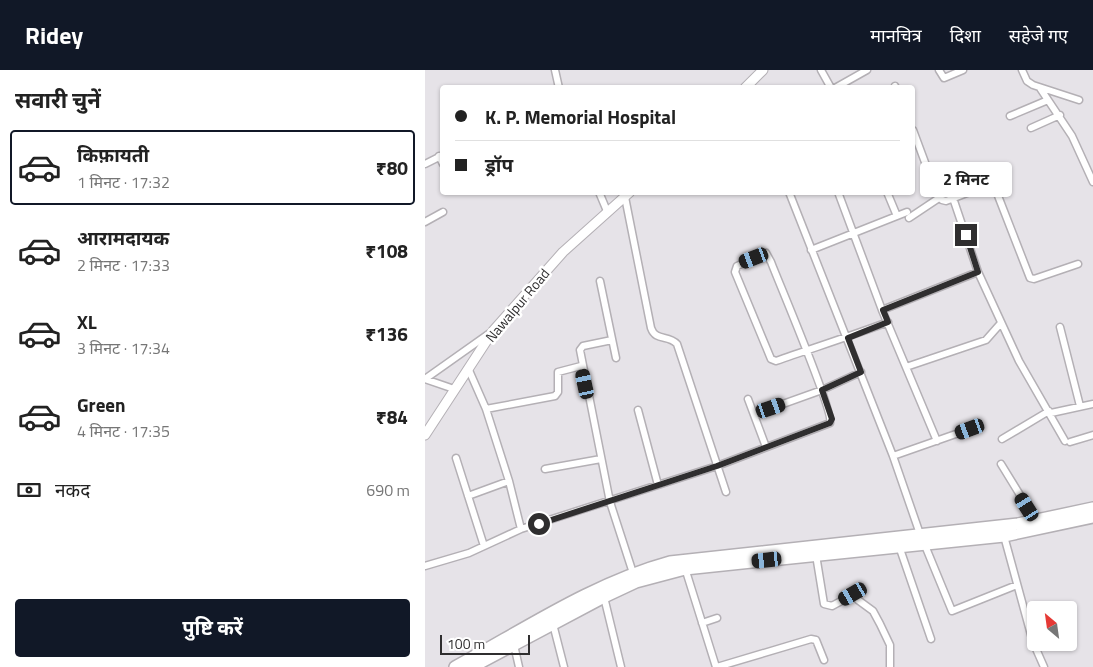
<!DOCTYPE html>
<html lang="hi">
<head>
<meta charset="utf-8">
<style>
	:root { --surface:#fff; --page:#f6f6f6; --text:#222; --muted:#767676; --line:#e0e0e0; --accent:#111827 }
	body { margin:0; font-family:"Titillium Web","Noto Sans Devanagari",sans-serif; background:var(--page); color:var(--text); height:100vh; display:flex; flex-direction:column; font-size:19px; white-space:nowrap }
	* { box-sizing:border-box; margin:0 }
	p { font-size:16px; color:var(--muted) }
	.icon { flex:none; width:28px; height:28px; fill:none; stroke:currentColor; stroke-width:2; stroke-linecap:round; stroke-linejoin:round }
	.map { position:relative; flex:1; overflow:hidden }
	.drawer { display:flex; flex-direction:column; background:var(--surface); width:425px }
	.drawer>* { flex:none }
	.top-card { position:absolute; left:15px; top:15px; width:475px; height:110px; border-radius:5px; box-shadow:0 1px 4px #0004; display:grid; align-content:center; height:110px; padding:0 15px; background:var(--surface) }
	.needle { width:32px; rotate:331deg }
	.controls { position:absolute; left:602px; top:531px; display:grid; gap:10px }
	.controls a { display:grid; place-items:center; width:50px; height:50px; border-radius:5px; background:var(--surface); box-shadow:0 1px 4px #0004; font-size:25px }
	.scale { position:absolute; left:15px; bottom:12px; width:90px; box-sizing:border-box; padding-left:5px; border:2px solid #2f2e2f; border-top:0; font-size:14px; line-height:18px; white-space:nowrap; color:#2f2e2f; -webkit-text-stroke:4px #fff; paint-order:stroke }
	.end { position:absolute; width:22px; height:22px; margin:-11px; border:6px solid #2f2e2f; background:#fff; box-shadow:0 0 0 2px #fff }
	.from { border-radius:50% }
	.bubble { position:absolute; height:35px; border-radius:5px; background:var(--surface); box-shadow:0 1px 4px #0004; font-size:16px; font-weight:700; line-height:35px; text-align:center }
	.car { position:absolute; width:15px; height:30px; margin:-15px -8px; border-radius:6px; box-shadow:0 0 4px 1px #0007; background:linear-gradient(#222 24%,#8ab4d8 0 40%,#222 0 76%,#8ab4d8 0 86%,#222 0) }
	.top-card b { display:flex; align-items:center; gap:18px; height:48px; font-size:19px }
	.top-card b+b { border-top:1px solid var(--line) }
	.top-card i { width:12px; height:12px; background:var(--text) }
	ul { padding:0; list-style:none }
	li { display:flex; align-items:center; gap:15px; height:75px; margin:0 10px 8px; padding:0 5px; border:2px solid transparent; border-radius:5px }
	li div { flex:1 }
	li b { display:block; font-size:19px }
	li em { font-style:normal; font-weight:700 }
	li.selected { border-color:var(--accent) }
	li>.icon { width:45px; height:45px; stroke-width:1.5 }
	h2 { padding:0 15px; font-size:22px; line-height:60px }
	.pay { display:flex; align-items:center; gap:12px; height:55px; padding:0 15px; font-size:19px }
	.pay p { margin-inline-start:auto }
	.button { display:flex; gap:10px; margin-top:auto; padding:10px 15px }
	.button a { flex:1; height:58px; border-radius:5px; background:var(--accent); color:#fff; font-size:20px; font-weight:700; line-height:58px; text-align:center }
	header { display:flex; align-items:center; gap:30px; box-sizing:border-box; height:70px; padding:0 25px; background:var(--accent); color:#fff }
	header strong { font-size:24px }
	nav { display:flex; gap:28px; margin-inline-start:auto; font-size:18px }
	main { display:flex; flex:1; min-height:0 }
	.map>svg:first-child { display:block }
</style>
</head>
<body>
<header>
<strong>Ridey</strong>
<nav><a>मानचित्र</a><a>दिशा</a><a>सहेजे गए</a></nav>
</header>
<main>
<section class="drawer">
<h2>सवारी चुनें</h2>
<ul>
<li class="selected"><svg class="icon" aria-label="car" viewBox="0 0 24 24"><path d="M5 17H2v-5l4-1 3-4h7l3 4 3 1v5h-3M9 17h6M6 11h13"/><circle cx="7" cy="17" r="2"/><circle cx="17" cy="17" r="2"/></svg><div><b>किफ़ायती</b><p>1 मिनट · 17:32</p></div><em>₹80</em></li>
<li><svg class="icon" aria-label="car" viewBox="0 0 24 24"><path d="M5 17H2v-5l4-1 3-4h7l3 4 3 1v5h-3M9 17h6M6 11h13"/><circle cx="7" cy="17" r="2"/><circle cx="17" cy="17" r="2"/></svg><div><b>आरामदायक</b><p>2 मिनट · 17:33</p></div><em>₹108</em></li>
<li><svg class="icon" aria-label="car" viewBox="0 0 24 24"><path d="M5 17H2v-5l4-1 3-4h7l3 4 3 1v5h-3M9 17h6M6 11h13"/><circle cx="7" cy="17" r="2"/><circle cx="17" cy="17" r="2"/></svg><div><b>XL</b><p>3 मिनट · 17:34</p></div><em>₹136</em></li>
<li><svg class="icon" aria-label="car" viewBox="0 0 24 24"><path d="M5 17H2v-5l4-1 3-4h7l3 4 3 1v5h-3M9 17h6M6 11h13"/><circle cx="7" cy="17" r="2"/><circle cx="17" cy="17" r="2"/></svg><div><b>Green</b><p>4 मिनट · 17:35</p></div><em>₹84</em></li>
</ul>
<div class="pay"><svg class="icon" aria-label="cash" viewBox="0 0 24 24"><path d="M3 7h18v10H3z"/><circle cx="12" cy="12" r="2"/></svg>नकद<p>690 m</p></div>
<div class="button"><a>पुष्टि करें</a></div>
</section>
<div class="map">
<svg width="668" height="597" viewBox="0 0 668 597">
	<rect width="100%" height="100%" fill="#e6e3e8"/>
	<g fill="none" stroke-linecap="round" stroke-linejoin="round">
		<defs>
			<path id="street" d="M130,0L134,18
				M396,0L406,18
				M514,0L519,8L538,0
				M597,0L602,11L608,15L654,30
				M470,16L471,18
				M410,18L442,0
				M615,18L647,66L668,112
				M585,46L623,30
				M606,58L635,45
				M488,60L511,122L517,130L521,131L563,115L570,118L605,208L609,209L653,194
				M14,86L18,94
				M0,94L18,85
				M174,122L182,141
				M364,122L468,386L495,464
				M413,122L457,240L512,371
				M462,122L472,146
				M200,127L226,258C231,272 243,264 252,274L301,422
				M528,128L553,202
				M484,148L514,128
				M0,152L18,142
				M386,180L482,142
				M175,211L191,288
				M457,240L553,202L594,291L640,371
				M635,257L655,336
				M187,270L158,276L155,280L185,432L208,503
				M481,297L561,270L576,253
				M43,298L61,339L130,326L133,322V302L156,296
				M0,309L65,263
				M0,309L29,319
				M323,329L341,377
				M61,339L84,411L96,459L292,396L405,353C409,342 354,213 346,192L341,183L312,196L310,202L346,289L351,291C388,278 426,266 463,252
				M213,340L233,415
				M626,343L668,334
				M330,344L397,320L436,302
				M577,369L624,341
				M645,372L668,365
				M468,386L545,359
				M31,388L59,476
				M576,394L611,451
				M120,399L176,389
				M43,426L84,411
				M579,466L608,572L619,597
				M499,473L527,541L592,515
				M474,476L506,569
				M391,485L399,534L407,536L429,524L433,530L448,541L455,554L465,575V597
				M0,496L44,483L96,459
				M260,498L291,597
				M179,527L196,597
				M277,553L292,548
				M128,554L139,597
				M89,575L94,597
				M292,597L386,569L391,570L399,590"/>
			<path id="secondary" d="M320,18L338,0
				M0,365L68,261L138,182L205,122"/>
			<path id="highway" d="M30,597C100,559 168,513 245,492L593,454L668,438
				M47,597L179,527L211,512L260,499L579,466L668,447"/>
		</defs>
		<use href="#street" stroke="#b4b0b5" stroke-width="9"/>
		<use href="#secondary" stroke="#b4b0b5" stroke-width="11"/>
		<use href="#highway" stroke="#b4b0b5" stroke-width="14"/>
		<use href="#street" stroke="#fff" stroke-width="6"/>
		<use href="#secondary" stroke="#fff" stroke-width="9"/>
		<use href="#highway" stroke="#fff" stroke-width="11"/>
	</g>
	<g fill="none" stroke-linecap="round" stroke-linejoin="round">
		<path stroke="#2f2e2f" stroke-width="6" d="M114,454L292,396L405,353L407,349L397,320L436,302L423,268L463,252L458,240L553,202L541,165"/>
	</g>
	<g text-anchor="middle" dominant-baseline="central" stroke-width="5" stroke-linejoin="round" paint-order="stroke">
		<g font-size="14" fill="#2f2e2f" stroke="#fff">
			<text transform="translate(92 235) rotate(-50)">Nawalpur Road</text>
		</g>
	</g>
</svg>
<div class="controls">
<a><svg class="needle" viewBox="-14 -14 28 28"><path d="M0-13l5 13h-10z" fill="#e53935"/><path d="M0 13l5-13h-10z" fill="#767676"/></svg></a>
</div>
<div class="scale">100 m</div>
<i class="end from" style="left:114px;top:454px"></i>
<i class="end" style="left:541px;top:165px"></i>
<div class="bubble" style="left:495px;top:92px;width:92px">2 मिनट</div>
<i class="car" style="left:329px;top:188px;rotate:249deg"></i>
<i class="car" style="left:160px;top:314px;rotate:348deg"></i>
<i class="car" style="left:346px;top:338px;rotate:71deg"></i>
<i class="car" style="left:545px;top:359px;rotate:250deg"></i>
<i class="car" style="left:602px;top:437px;rotate:328deg"></i>
<i class="car" style="left:342px;top:490px;rotate:264deg"></i>
<i class="car" style="left:428px;top:524px;rotate:240deg"></i>
<div class="top-card">
<b><i class="from"></i>K. P. Memorial Hospital</b>
<b><i></i>ड्रॉप</b>
</div>
</div>
</main>
</body>
</html>
